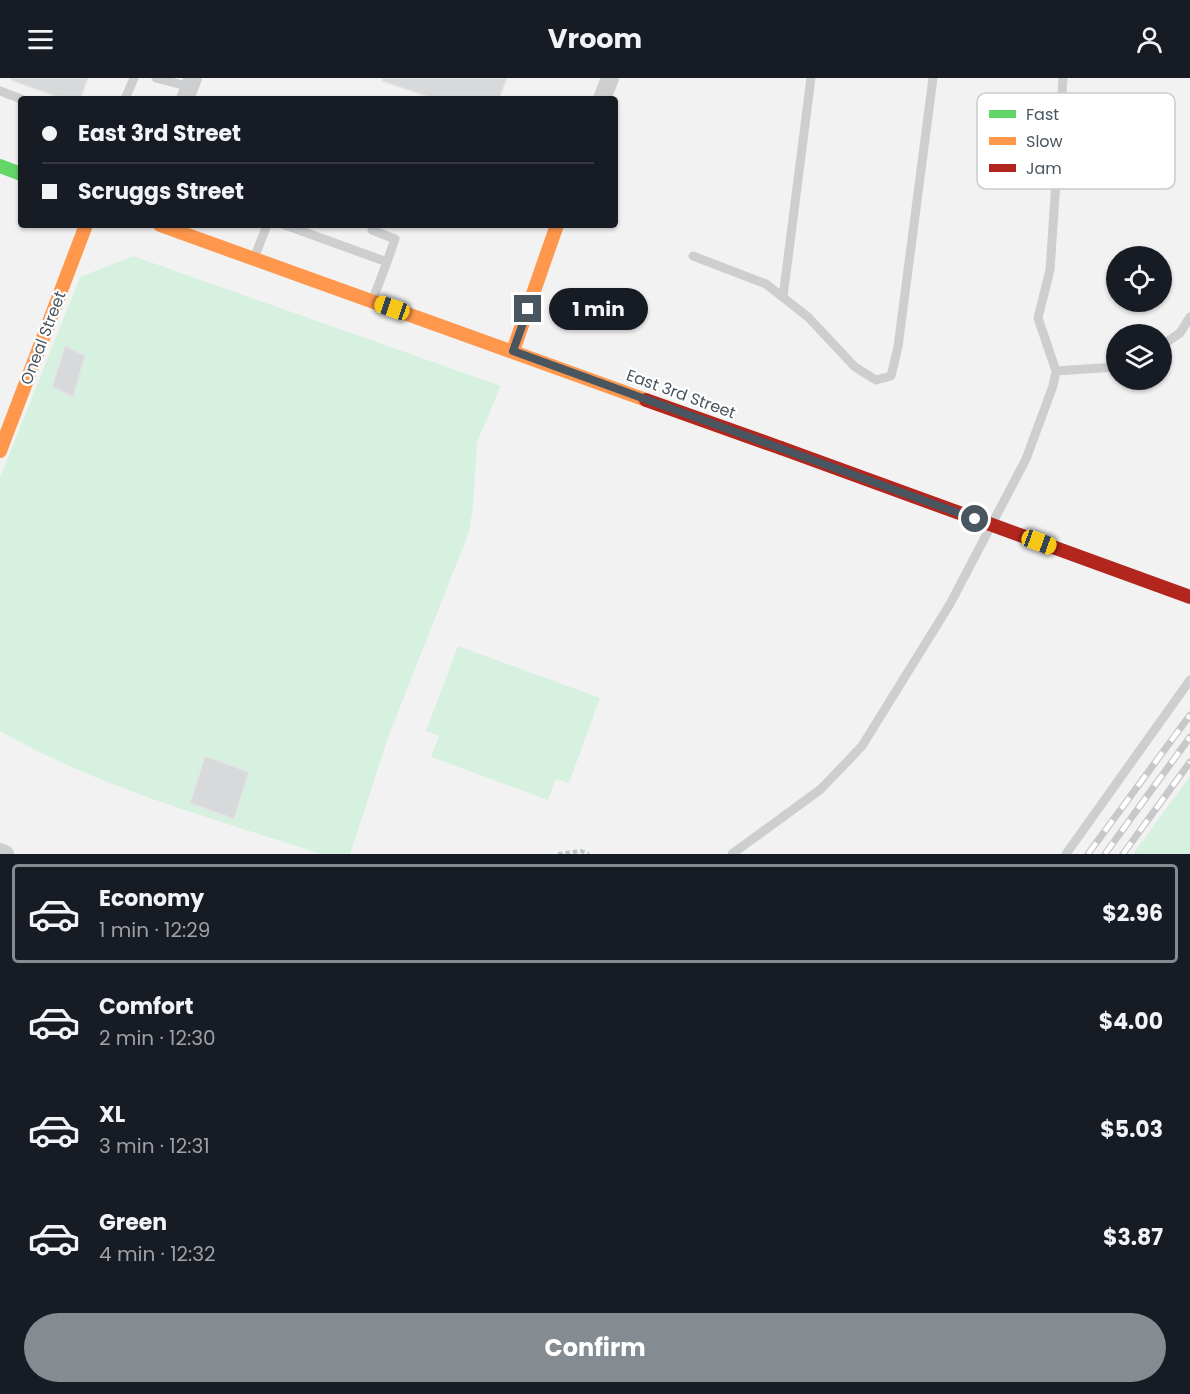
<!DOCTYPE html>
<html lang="en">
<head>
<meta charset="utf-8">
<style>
	:root { --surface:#171b24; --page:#20242c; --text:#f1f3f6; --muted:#9ea1a6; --line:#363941; --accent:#848c92 }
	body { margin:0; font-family:Poppins,sans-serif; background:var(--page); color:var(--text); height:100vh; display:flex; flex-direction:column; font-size:22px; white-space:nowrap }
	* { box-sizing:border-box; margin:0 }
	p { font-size:20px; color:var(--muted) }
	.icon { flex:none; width:33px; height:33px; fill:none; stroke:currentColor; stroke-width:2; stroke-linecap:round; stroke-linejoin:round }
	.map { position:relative; height:776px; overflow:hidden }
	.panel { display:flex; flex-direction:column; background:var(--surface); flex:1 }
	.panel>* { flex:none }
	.banner { position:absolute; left:18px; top:18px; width:600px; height:132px; border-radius:6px; box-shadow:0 2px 4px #0004; display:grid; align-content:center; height:132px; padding:0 24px; background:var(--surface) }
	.fabs { position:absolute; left:1106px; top:168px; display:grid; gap:12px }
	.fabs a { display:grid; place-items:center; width:66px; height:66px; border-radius:50%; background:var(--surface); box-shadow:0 2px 4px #0004; font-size:30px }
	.end { position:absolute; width:27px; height:27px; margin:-14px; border:8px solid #49555f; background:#fff; box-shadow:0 0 0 3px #fff }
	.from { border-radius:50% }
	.bubble { position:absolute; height:42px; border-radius:21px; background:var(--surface); box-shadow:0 2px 4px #0004; font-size:20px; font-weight:700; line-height:42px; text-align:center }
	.car { position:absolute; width:18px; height:36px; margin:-18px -9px; border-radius:8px; box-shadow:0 0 4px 2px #0007; background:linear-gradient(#f5c518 24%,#345 0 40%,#f5c518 0 76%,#345 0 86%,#f5c518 0) }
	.banner b { display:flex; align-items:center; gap:21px; height:57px; font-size:22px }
	.banner b+b { border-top:2px solid var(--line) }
	.banner i { width:15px; height:15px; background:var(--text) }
	ul { padding:10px 0 0; list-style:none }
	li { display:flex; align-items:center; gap:18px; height:99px; margin:0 12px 9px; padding:0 12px; border:3px solid transparent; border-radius:6px }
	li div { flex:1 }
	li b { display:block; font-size:22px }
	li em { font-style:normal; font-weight:700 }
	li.active { border-color:var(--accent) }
	li>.icon { width:54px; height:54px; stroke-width:1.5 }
	.button { display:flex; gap:12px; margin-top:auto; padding:12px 24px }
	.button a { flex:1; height:69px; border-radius:36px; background:var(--accent); color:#fff; font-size:24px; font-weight:700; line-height:69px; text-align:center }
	header { display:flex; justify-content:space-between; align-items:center; height:78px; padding:0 24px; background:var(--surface); font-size:27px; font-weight:700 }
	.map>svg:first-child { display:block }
</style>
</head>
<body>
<header><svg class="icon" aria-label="menu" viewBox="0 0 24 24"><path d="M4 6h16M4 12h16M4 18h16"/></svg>Vroom<svg class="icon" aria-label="person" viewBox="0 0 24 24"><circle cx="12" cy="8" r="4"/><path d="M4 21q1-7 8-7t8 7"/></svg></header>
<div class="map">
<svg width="1190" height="776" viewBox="0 0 1190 776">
	<rect width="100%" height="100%" fill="#f2f2f2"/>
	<path fill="#d7f1e0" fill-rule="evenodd" d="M133,178L501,308L477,364L473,429L469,454L389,657L350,776H320C212,740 99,710 0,653V400L80,199ZM205,678L249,694L235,740L190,725Z
		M458,568L600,620L569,705L556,701L548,722L431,679L439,658L426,653Z
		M1190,698V776H1133Z"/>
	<path fill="#d8d9da" stroke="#e3e4e5" stroke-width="1.5" d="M11,0H88L80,21H63L11,2Z
		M383,0H507L499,21H435L382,3Z
		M65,268L85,278L73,319L52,309Z
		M205,678L249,694L234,741L190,725Z"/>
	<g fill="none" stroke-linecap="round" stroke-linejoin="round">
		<path stroke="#bac6c2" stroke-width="4" stroke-dasharray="4.5 3" stroke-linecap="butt" d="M558,776L581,773L589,776"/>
		<path stroke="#ccced0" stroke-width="9" d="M156,0L190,9
			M0,13L21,21
			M125,21L134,0
			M285,147L387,184L373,221
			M372,152L395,161L387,184
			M255,178L267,147
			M693,178L766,206L808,239L855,289L876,302L891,298L898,269L933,0
			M783,219L811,0
			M1161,268L1180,255L1190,239
			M1056,293L1038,240L1050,192L1063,0
			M732,776L821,711L862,668L950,526L1026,381L1053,308L1056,293L1116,289
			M1066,776L1190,602"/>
		<path stroke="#ccced0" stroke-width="18" d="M185,21L193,0
			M602,21L610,0
			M0,774L5,776"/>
		<path stroke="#63d668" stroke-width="14" d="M0,88L21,96"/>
		<path stroke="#ff974d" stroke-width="14" d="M160,147L646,322
			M513,273L557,147
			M0,373L86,147"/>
		<path stroke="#b3261e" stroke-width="14" d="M646,322L781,370"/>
		<defs>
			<path id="rail" d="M1088,776L1190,637
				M1105,776L1190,659
				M1123,776L1190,684"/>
		</defs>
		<use href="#rail" stroke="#c7c8ca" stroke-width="7"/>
		<use href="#rail" stroke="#fff" stroke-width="4.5" stroke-dasharray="14" stroke-linecap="butt"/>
		<path stroke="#b3261e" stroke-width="14" d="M781,370L1190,519"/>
	</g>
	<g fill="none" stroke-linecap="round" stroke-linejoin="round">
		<path stroke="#49555f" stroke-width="8" d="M528,231L513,273L975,441"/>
	</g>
	<g text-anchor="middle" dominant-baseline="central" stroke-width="4.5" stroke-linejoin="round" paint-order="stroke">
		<g font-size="16" fill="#49555f" stroke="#fff">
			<text transform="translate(43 260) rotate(-69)">Oneal Street</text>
			<text transform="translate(681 316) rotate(20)">East 3rd Street</text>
		</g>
	</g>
	<rect x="977" y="15" width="198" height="96" rx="9" fill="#fff" stroke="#c8cccf" stroke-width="1.5"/>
	<rect x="989" y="32" width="27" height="8" fill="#63d668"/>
	<rect x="989" y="59" width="27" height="8" fill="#ff974d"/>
	<rect x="989" y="86" width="27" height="8" fill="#b3261e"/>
	<g font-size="16" fill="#49555f">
		<text x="1026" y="42">Fast</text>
		<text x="1026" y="69">Slow</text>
		<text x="1026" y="96">Jam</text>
	</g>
</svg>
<div class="fabs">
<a><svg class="icon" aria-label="locate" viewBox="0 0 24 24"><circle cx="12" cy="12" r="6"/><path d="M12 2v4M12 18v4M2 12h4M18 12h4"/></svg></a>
<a><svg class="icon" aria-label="layers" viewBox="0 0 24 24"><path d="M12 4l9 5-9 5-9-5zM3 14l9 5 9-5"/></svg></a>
</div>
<i class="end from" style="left:975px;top:441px"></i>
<i class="end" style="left:528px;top:231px"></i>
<div class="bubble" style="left:549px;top:210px;width:99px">1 min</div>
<i class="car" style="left:392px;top:230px;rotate:289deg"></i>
<i class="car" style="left:1039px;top:464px;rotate:110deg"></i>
<div class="banner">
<b><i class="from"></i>East 3rd Street</b>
<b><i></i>Scruggs Street</b>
</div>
</div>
<section class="panel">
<ul>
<li class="active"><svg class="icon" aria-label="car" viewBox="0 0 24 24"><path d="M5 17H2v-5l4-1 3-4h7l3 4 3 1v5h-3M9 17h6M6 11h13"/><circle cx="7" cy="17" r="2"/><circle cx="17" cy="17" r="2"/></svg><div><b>Economy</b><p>1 min · 12:29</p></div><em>$2.96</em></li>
<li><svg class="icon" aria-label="car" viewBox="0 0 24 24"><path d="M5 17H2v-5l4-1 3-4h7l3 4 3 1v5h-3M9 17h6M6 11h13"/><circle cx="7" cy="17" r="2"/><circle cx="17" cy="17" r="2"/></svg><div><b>Comfort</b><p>2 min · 12:30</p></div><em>$4.00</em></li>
<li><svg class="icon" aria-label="car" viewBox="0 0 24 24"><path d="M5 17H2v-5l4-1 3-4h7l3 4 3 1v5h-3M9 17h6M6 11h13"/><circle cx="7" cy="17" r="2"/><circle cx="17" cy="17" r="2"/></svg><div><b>XL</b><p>3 min · 12:31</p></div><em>$5.03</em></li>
<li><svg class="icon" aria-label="car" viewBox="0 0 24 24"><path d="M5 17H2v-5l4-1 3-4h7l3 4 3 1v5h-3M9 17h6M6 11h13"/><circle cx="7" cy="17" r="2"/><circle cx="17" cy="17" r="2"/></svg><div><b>Green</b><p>4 min · 12:32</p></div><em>$3.87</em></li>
</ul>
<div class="button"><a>Confirm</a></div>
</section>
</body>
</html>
